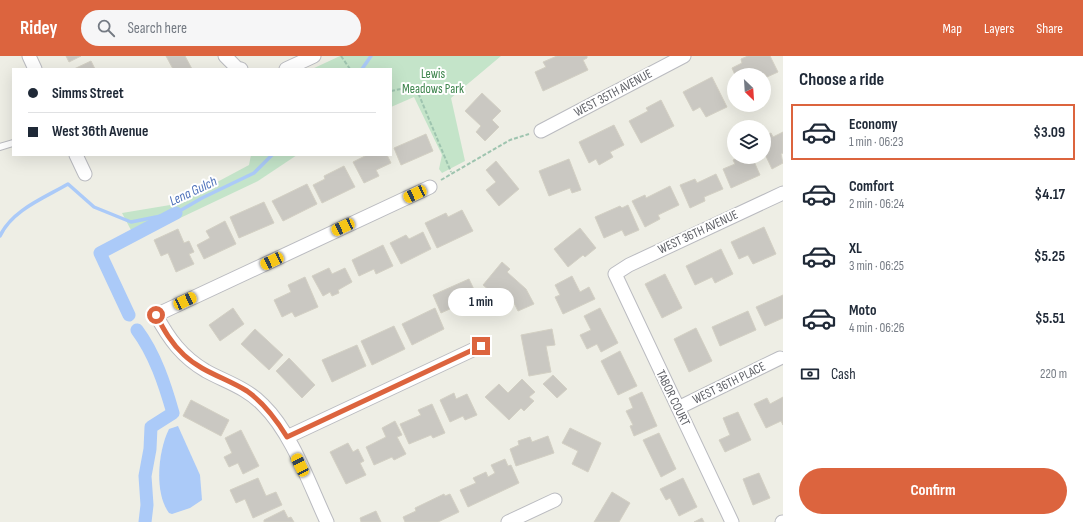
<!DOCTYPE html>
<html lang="en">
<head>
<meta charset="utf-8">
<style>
	:root { --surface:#fff; --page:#f6f6f7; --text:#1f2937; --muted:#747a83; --line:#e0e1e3; --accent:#dc643e }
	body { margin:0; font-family:"Sofia Sans Condensed",sans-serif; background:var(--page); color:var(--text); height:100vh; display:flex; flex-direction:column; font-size:15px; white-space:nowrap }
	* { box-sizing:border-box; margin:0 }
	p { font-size:13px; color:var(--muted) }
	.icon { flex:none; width:22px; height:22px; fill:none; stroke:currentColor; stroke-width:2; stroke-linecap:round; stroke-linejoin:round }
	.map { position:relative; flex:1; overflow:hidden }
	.side { display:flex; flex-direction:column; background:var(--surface); width:300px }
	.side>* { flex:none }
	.guide { position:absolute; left:12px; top:12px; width:380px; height:88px; border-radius:0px; box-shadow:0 4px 16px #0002; display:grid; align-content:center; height:88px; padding:0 16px; background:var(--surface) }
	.needle { width:26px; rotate:155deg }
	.buttons { position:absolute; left:727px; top:12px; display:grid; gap:8px }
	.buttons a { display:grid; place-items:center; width:44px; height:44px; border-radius:50%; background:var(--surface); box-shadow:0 4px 16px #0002; font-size:20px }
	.end { position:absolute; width:18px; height:18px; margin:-9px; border:5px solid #dc643e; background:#fff; box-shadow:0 0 0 2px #fff }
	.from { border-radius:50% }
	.bubble { position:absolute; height:28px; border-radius:14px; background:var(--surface); box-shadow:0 4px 16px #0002; font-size:13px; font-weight:700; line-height:28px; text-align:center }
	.car { position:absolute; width:12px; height:24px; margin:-12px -6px; border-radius:5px; box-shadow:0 0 3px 1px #0007; background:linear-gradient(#f5c518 24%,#345 0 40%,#f5c518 0 76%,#345 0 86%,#f5c518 0) }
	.guide b { display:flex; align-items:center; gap:14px; height:38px; font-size:15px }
	.guide b+b { border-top:1px solid var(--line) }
	.guide i { width:10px; height:10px; background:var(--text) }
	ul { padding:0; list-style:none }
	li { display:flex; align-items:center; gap:12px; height:56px; margin:0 8px 6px; padding:0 8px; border:2px solid transparent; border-radius:0px }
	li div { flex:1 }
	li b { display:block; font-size:15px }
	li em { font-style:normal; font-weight:700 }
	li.selected { border-color:var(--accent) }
	li>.icon { width:36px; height:36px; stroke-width:1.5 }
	h2 { padding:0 16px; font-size:18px; line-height:48px }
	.pay { display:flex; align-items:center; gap:10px; height:44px; padding:0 16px; font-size:15px }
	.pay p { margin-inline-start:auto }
	.action { display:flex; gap:8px; margin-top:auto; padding:8px 16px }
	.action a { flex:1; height:46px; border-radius:24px; background:var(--accent); color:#fff; font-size:16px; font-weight:700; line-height:46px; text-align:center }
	header { display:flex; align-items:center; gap:24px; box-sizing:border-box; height:56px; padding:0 20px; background:var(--accent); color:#fff }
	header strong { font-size:19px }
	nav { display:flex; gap:22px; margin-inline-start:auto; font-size:14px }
	.search { width:280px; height:36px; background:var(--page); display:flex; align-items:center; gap:10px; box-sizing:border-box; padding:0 14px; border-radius:22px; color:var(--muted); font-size:15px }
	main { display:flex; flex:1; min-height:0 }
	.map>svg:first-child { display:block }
</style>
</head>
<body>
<header>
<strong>Ridey</strong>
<div class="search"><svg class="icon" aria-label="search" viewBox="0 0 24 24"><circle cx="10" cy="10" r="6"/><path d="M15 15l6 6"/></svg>Search here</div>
<nav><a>Map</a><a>Layers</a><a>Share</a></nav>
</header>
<main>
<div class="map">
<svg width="783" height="466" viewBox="0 0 783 466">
	<rect width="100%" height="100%" fill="#eeeee5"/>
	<path fill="#c4e4c9" d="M340,0H501L451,42L465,105L442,117L439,113L442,99L414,41L391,51V13H312Z
		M251,99H297L258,125L178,163L132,176L122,157L176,148L249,109Z"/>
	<path fill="#abcaf8" d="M178,370L200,419L202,444L190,452L172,458L169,457C154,437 158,395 169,373Z"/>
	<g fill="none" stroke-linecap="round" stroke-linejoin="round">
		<path stroke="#abcaf8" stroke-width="3.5" d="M362,13L371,0
			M0,180C12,154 44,142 68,128L94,151L131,166L176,157L202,142L254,117L272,99"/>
		<path stroke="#abcaf8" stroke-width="13" d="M129,259L100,197L176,157
			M137,274C155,298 165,329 173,357L151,371L150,393L145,420L147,449L145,466"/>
	</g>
	<path fill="#cac8c2" stroke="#d3d0c4" d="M66,0H81L69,6Z
		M166,0H185L192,13H173Z
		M557,0H587V2L583,4L588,14L543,35L535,16L546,11L543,6Z
		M748,0H770L778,16L767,21L765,18L735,19L732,12L742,7L741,3Z
		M91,5L95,13H74Z
		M712,21L727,51L706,61L700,51L693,55L683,36Z
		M482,37L501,55L492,64L499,71L485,85L476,76L481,70L465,55Z
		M661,44L674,70L641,87L629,65L648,55L646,52Z
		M614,69L624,89L610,96L613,101L599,109L596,103L589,107L579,86Z
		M783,76V97L781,98L783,107L772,113L764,96V80L771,77L773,81Z
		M426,78L433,95L401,109L394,92Z
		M367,99H387L391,107L376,114L379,120L364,127L353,106Z
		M740,101H752L760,119L731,132L723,113L735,108L733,104Z
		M569,103L581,134L572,137L570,132L549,140L539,115Z
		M496,105L519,133L499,150L486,134L496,126L486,114Z
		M344,110L355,131L322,147L313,129L325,123L324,120Z
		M716,118L723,133L704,141L705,145L690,152L680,129L695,123L697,127Z
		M307,128L317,148L283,165L272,145Z
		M670,130L679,149L658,159L660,163L645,171L632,145L645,139L646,142Z
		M264,146L274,167L239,182L230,161Z
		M628,149L639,174L625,180L622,174L604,182L595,161L620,150L622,152Z
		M462,154L473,175L437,192L425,167L446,157L448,161Z
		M225,165L236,188L204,203L197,189L210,182L206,175Z
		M764,171L776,198L753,208L748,199L739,203L731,186Z
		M580,172L596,192L585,201L583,199L568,211L554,193Z
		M178,173L184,187L189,185L194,196L189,198L194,208L176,216L168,197L161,200L154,184Z
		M423,176L431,193L401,208L390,187L406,179L409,183Z
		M383,189L393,210L376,218L374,213L359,220L352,204Z
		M721,193L733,218L715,227L712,221L695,229L686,210Z
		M502,206L510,213L507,216L526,233L534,248L518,255L514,247L503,238L497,241L483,229Z
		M329,212L332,218L345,212L352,226L338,234L339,237L332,240L330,236L323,240L312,220Z
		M665,218L682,252L662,262L645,228Z
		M572,220L580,236L589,231L595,243L563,258L555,241L560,239L555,229Z
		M305,221L318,251L295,261L292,256L282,261L274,244L291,236L288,229Z
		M469,223L479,244L454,255L452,252L441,257L433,239Z
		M783,239V262L765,270L756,251Z
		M233,252L244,268L220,285L209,269Z
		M435,252L444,273L412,289L402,268Z
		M600,252L618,287L601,296L597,288L587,293L580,279L591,274L584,260Z
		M748,255L756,274L720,290L712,271Z
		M394,270L405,293L372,309L361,285Z
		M696,272L712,305L689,316L674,283Z
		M255,273L283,299L269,314L241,288Z
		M552,273L555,289L546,290L551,316L529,320L521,279Z
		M357,289L366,310L332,326L322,304Z
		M620,295L637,330L618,339L601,305Z
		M289,302L315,329L302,342L276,315Z
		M553,319L567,333L557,342L543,328Z
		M522,323L535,336L529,341L534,345L524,355L521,352L509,364L485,341L499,328L508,337Z
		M642,336L657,370L634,380L630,370L633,369L626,355L633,352L629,342Z
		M454,337L456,343L467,338L477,359L465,364L463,360L450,366L440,344Z
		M783,341V369L781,365L766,372L754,348L767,342L770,348Z
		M191,344L229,364L221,380L183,360Z
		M432,348L445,377L433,382L431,379L409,388L400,368L421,359L418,354Z
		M738,356L751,384L725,396L719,384L730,379L723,362Z
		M395,365L402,379L397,381L406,398L394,404L392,401L374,409L366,391L386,381L382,372Z
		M570,372L601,387L588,416L572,408L578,395L562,387Z
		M241,374L259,410L243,418L238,407L229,411L224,401L232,397L225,382Z
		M659,377L676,413L661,421L643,384Z
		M548,380L554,397L516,410L510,393L519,389L518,385L530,381L532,386Z
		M348,387L353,396L358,393L364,405L360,407L366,419L346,428L330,396Z
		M505,403L508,410L511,409L519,427L468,451L460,434L476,427L473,422L486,416L488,421L495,417L491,409Z
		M759,417L770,442L753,449L743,423Z
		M258,422L266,440L276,436L282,449L253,462L245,443L236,447L230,434Z
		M683,422L697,451L679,460L670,442L666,444L660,433Z
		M612,436L630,447L619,466H594Z
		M444,438L445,440L450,438L459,456L438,466H405L403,461L416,455L415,452Z
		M284,454L288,462L291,461L294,466H264V464Z
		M376,455L381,466H361L360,462Z
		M702,462L704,466H694Z"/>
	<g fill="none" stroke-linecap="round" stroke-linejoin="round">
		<defs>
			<path id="service" d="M0,91L13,87"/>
			<path id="minor" d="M29,0L35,13
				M225,0L237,12L241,13
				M286,13L314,0
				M541,75L684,0
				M76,99L85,118
				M678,352L780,302
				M287,381L481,290
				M327,466C310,430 292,377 263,349C247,332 226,326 206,315C182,301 169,283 156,259L430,131
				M508,466L555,444
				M732,466L615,218L629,209L783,137
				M782,466H783"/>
		</defs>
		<use href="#service" stroke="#babbc0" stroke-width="8"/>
		<use href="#minor" stroke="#babbc0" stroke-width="15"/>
		<path stroke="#9ec4af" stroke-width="2" stroke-dasharray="4 2" stroke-linecap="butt" d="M341,0L350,13
			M391,35L410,31L419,39L451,116
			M441,124L510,84L529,78"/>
		<use href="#service" stroke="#fff" stroke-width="6"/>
		<use href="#minor" stroke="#fff" stroke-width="13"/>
	</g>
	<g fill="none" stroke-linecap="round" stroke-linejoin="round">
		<path stroke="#dc643e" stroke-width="5" d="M156,259C164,274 171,287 184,299C202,316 226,322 247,335C264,347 276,363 287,381L481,290"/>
	</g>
	<g text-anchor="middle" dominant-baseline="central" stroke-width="4" stroke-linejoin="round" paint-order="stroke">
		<g font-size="13" fill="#3d844c" stroke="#fff">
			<text x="433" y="18">Lewis<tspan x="433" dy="15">Meadows Park</tspan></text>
		</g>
		<g font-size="13" fill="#5d5f65" stroke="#fff">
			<text transform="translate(613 37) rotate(-28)">WEST 35TH AVENUE</text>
			<text transform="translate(698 176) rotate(-25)">WEST 36TH AVENUE</text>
			<text transform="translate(729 327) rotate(-26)">WEST 36TH PLACE</text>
			<text transform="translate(673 342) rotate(64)">TABOR COURT</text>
		</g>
		<g font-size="14" font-style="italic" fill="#4f72ba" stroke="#fff">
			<text transform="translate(193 135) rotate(-25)">Lena Gulch</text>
		</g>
	</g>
</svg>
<div class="buttons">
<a><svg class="needle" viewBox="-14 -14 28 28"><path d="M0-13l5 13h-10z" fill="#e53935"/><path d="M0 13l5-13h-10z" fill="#747a83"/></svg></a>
<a><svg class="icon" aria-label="layers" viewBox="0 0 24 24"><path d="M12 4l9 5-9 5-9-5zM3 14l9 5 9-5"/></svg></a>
</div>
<i class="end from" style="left:156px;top:259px"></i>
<i class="end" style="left:481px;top:290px"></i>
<div class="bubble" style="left:448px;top:232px;width:66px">1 min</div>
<i class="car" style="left:415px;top:138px;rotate:245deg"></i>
<i class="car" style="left:343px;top:171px;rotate:245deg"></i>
<i class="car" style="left:272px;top:205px;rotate:245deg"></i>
<i class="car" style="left:185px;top:245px;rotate:65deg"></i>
<i class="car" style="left:300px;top:409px;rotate:334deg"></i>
<div class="guide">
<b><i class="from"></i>Simms Street</b>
<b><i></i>West 36th Avenue</b>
</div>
</div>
<section class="side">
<h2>Choose a ride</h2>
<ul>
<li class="selected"><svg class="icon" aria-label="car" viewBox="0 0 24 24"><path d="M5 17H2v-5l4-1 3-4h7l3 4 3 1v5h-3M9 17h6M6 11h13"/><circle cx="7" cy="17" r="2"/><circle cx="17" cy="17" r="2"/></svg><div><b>Economy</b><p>1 min · 06:23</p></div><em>$3.09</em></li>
<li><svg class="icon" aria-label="car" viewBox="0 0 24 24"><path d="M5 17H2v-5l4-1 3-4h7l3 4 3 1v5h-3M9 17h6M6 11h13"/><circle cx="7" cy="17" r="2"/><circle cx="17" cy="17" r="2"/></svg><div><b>Comfort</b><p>2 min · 06:24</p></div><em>$4.17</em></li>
<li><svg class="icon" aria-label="car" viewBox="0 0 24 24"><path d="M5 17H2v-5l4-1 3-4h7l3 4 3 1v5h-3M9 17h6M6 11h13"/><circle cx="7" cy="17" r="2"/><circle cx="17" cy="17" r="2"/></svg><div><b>XL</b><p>3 min · 06:25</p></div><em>$5.25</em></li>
<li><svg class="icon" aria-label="car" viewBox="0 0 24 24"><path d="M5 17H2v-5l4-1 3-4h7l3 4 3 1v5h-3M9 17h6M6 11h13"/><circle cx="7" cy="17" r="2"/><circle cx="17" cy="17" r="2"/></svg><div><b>Moto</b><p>4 min · 06:26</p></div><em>$5.51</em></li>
</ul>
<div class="pay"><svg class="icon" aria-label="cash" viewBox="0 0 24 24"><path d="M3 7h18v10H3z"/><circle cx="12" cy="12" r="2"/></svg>Cash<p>220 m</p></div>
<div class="action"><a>Confirm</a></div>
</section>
</main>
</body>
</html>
